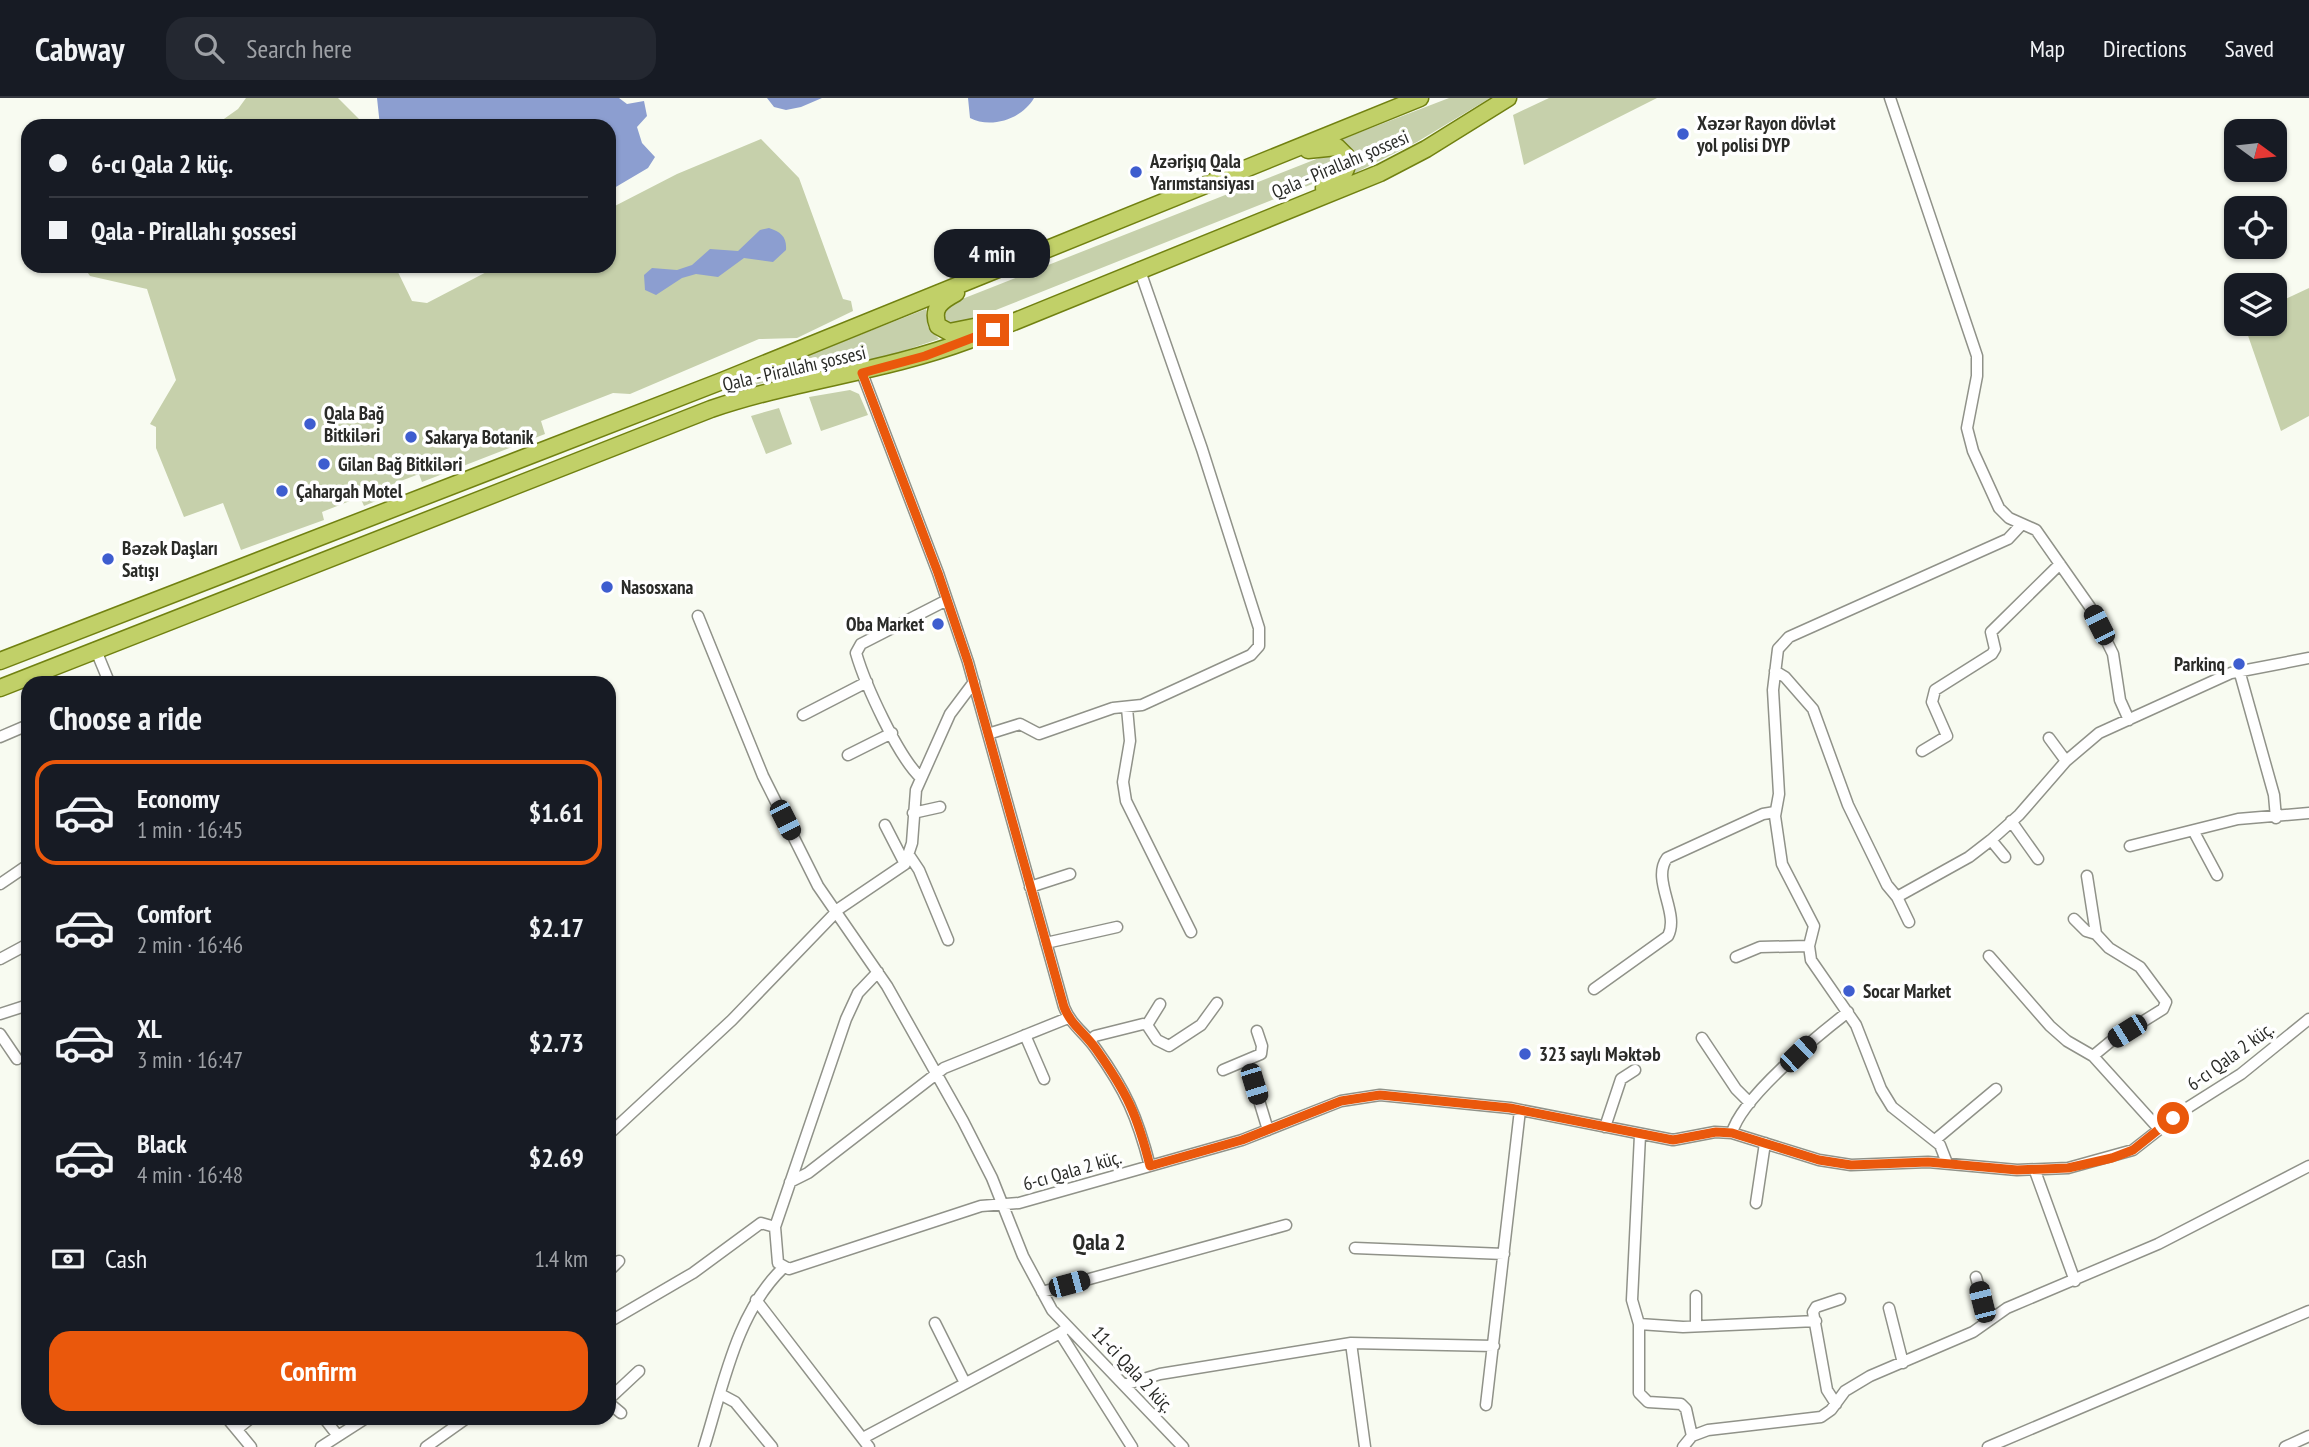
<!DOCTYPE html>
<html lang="en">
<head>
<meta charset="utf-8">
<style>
	:root { --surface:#171b24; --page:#242831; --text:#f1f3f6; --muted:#9ea1a6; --line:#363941; --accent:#ea580c }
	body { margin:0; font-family:"PT Sans Narrow",sans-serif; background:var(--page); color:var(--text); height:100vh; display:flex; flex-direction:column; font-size:26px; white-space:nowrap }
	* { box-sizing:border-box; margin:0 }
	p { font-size:23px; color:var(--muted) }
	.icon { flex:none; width:38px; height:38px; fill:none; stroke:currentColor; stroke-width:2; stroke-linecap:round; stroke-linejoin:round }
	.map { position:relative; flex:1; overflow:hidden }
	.details { position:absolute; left:21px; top:578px; width:595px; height:749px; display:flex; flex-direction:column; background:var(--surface); border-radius:21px; box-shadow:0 2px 5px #0004 }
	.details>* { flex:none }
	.guide { position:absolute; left:21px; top:21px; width:595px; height:154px; border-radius:21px; box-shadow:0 2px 5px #0004; display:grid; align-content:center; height:154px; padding:0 28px; background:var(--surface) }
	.needle { width:46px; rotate:105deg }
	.fabs { position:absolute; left:2224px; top:21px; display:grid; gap:14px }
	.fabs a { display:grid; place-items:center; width:63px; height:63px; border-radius:14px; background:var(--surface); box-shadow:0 2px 5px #0004; font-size:35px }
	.end { position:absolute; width:32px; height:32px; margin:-16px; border:9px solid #ea580c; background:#fff; box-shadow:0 0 0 4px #fff }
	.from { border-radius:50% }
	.bubble { position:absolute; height:49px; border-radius:21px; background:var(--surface); box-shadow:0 2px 5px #0004; font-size:23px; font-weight:600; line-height:49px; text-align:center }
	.car { position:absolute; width:21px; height:42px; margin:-21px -10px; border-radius:9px; box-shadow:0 0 5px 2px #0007; background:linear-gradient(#222 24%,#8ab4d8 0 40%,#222 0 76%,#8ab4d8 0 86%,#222 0) }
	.guide b { display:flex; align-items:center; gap:24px; height:66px; font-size:26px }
	.guide b+b { border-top:2px solid var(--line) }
	.guide i { width:18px; height:18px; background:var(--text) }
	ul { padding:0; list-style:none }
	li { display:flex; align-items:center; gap:21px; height:105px; margin:0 14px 10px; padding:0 14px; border:4px solid transparent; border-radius:21px }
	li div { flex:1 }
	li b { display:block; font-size:26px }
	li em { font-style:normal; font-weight:600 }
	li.current { border-color:var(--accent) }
	li>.icon { width:63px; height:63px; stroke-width:1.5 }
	h2 { padding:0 28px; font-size:32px; line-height:84px }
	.pay { display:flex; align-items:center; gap:18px; height:77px; padding:0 28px; font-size:26px }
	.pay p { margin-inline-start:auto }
	.action { display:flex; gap:14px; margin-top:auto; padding:14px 28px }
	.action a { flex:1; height:80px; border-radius:21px; background:var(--accent); color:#fff; font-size:28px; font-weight:600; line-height:80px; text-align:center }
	header { display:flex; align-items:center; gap:42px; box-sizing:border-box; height:98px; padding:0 35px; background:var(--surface); border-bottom:2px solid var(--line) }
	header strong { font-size:33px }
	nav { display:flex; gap:38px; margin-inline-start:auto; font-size:24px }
	.search { width:490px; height:63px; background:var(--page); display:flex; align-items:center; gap:18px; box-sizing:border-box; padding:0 24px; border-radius:21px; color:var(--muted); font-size:26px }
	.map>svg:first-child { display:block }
</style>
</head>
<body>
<header>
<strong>Cabway</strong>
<div class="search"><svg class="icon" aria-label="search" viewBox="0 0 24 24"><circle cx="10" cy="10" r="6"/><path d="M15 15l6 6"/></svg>Search here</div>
<nav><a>Map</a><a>Directions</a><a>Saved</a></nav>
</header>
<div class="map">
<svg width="2309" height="1349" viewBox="0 0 2309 1349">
	<rect width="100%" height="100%" fill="#f8fbf1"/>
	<path fill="#c6d0ab" d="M246,0H338L366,28H214L238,11Z
		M1449,0H1490L1417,44L1353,76L1354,57L1340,42Z
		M1549,0H1657L1524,67L1513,17Z
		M761,41L799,80L843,201L851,203L853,213L797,240L759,241L630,296L613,295L541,323L545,336L422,384L419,376L380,391L383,400L364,408L360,399L322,414L324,422L241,452L223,405L184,419L156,350V329L150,326L176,282L147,191L90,178L83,168H395L412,203L427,205L498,168H609V111L677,76Z
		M1329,56L1335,60L1338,70L1330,79L958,227L946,226L942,219L945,209L952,205Z
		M2309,190V318L2281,333L2244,226H2275V206Z
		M926,211L928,229L939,241L885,259L820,271L726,294L724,290Z
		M850,292L859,296L868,317L821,333L809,299Z
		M779,310L792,346L766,356L751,318Z"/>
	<path fill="#8c9ed0" d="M377,0H619L627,6L644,3L647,18L637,29L642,45L655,59L648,70L609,93V28H380Z
		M767,0H822L801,9L786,12L774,9Z
		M968,0H1034C1022,21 991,31 970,20Z
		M769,130C781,134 787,139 786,152L773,164L744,160L718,179L696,176L682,180L656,197L645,192L644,177L652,170L677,172L692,167L710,151L738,153L760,132Z"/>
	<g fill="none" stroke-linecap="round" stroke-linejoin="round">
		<defs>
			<path id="minor" d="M1890,0L1977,258V278L1967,330L1973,353L1999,410L2009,420L2036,432L2090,509L2113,556L2120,602L2129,622
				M862,275L938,475L968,564L1064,909C1071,927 1085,935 1096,951C1126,993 1137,1018 1150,1068
				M698,518L763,678L818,788L887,888L963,1023L992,1080L1023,1158L1052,1212L1183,1349
				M95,550L109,584
				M2239,572L2274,697L2276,720
				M1775,573L1785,579L1813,611L1848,707L1887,787L1897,799L1969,759L1991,742L2019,717L2066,663L2099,635L2231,575L2309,560
				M1127,610L1130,643L1123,684L1126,703L1191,834
				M803,617L867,584
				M988,636L1020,626L1039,636L1113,610L1142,607L1251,557L1259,548V530L1202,351L1139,170
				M0,639L28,627
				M2049,640L2066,663
				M1922,653L1947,638L1932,604L1935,592L1992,556L1995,551L1991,534L2060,466
				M848,657L892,635
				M921,680C898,659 865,586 856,555L861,546L947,502
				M913,715L940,709
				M2011,723L2038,761
				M885,727L905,766
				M2194,734L2217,777
				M1991,742L2005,759
				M2130,748L2238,721L2309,715
				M909,757L919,772L948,842
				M2087,778L2096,836L2109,850L2140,869L2166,904L2163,911L2110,944L2093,958
				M0,786L28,767
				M1030,789L1070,776
				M1897,799L1909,824
				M2074,821L2086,833L2096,836
				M1046,845L1117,829
				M1989,858L2050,928L2067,943L2093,958L2159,1031
				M1736,859L1760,849L1809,848
				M0,861L28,846
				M1594,891L1668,838C1680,815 1651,782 1667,760L1763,716L1775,714
				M0,916L28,907
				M1147,927L1160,906
				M0,936L17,961
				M1025,937L1044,981
				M1702,940L1736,991L1750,1005
				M1090,943L1095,938L1143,926L1147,927L1157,942L1169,948L1201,927L1217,905
				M1247,963L1268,1032
				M1223,972L1261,956L1262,948L1257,933
				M1605,1029L1621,981L1635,972
				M1732,1035C1741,1000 1818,937 1848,914
				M609,1036L732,922L840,810L905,766L912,745L916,692L950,616L974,584
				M1640,1037L1632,1202L1639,1226V1295L1648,1304L1681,1306L1686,1311L1692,1338
				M1935,1042L1996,991
				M1947,1065L1940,1047L1892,1009L1881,991L1856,927L1811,862L1809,848L1814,828L1782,766L1775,718L1779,696L1773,592L1778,551L1789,539L2008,441L2022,426
				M2035,1073L2075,1183
				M790,1084L808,1075L944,970L1068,920
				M1756,1105L1765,1045
				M775,1129L846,921L858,895L878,874
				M1355,1150L1504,1156
				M609,1173L619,1163
				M1976,1179L1988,1222
				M1042,1194L1286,1127
				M756,1202L869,1349
				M1889,1210L1903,1265
				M609,1224L693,1175L761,1125L775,1129L778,1165L789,1171L981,1108L1019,1105L1242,1042L1341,1003L1380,997L1510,1010L1673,1042L1715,1034L1732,1035L1819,1062L1851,1067L1928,1064L2017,1072L2068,1070L2133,1052L2184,1012L2241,976L2309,921
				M935,1225L965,1285
				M1639,1226L1683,1229L1816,1223
				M1696,1227V1198
				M1064,1232L1060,1235L1132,1349
				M1351,1245L1365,1349
				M1124,1287L1160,1276L1351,1245L1494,1248
				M720,1296L735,1304L772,1349
				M609,1301L639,1273
				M609,1305L621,1315
				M1836,1306L1827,1292L1813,1214L1816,1209L1840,1201
				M1486,1307L1520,1012
				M227,1320L251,1349
				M324,1320L338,1338
				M237,1331L251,1320
				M863,1340L1060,1235
				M321,1349L366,1320
				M426,1349L467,1320
				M704,1349C723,1289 736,1215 783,1170
				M1683,1349L1692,1338L1708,1332L1821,1319L1831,1312L1845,1293L1870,1278L1973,1234L2007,1210L2158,1146L2309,1068
				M1988,1349L2309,1213
				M2285,1349L2309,1338"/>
			<path id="primary" d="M1308,52L1337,49L1347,59C1349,76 1338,83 1324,90
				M956,195C941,203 931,210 938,228L949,234L984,227
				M0,563L722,283L1420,0
				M0,590L711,311C796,282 883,274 969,242L1380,75L1426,51L1508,0"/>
		</defs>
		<use href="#minor" stroke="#909289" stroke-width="13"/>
		<use href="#primary" stroke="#718111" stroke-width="19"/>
		<use href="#minor" stroke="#fff" stroke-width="10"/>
		<use href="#primary" stroke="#c1d068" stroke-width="16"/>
	</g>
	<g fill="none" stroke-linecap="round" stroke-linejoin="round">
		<path stroke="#ea580c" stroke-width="9" d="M993,232L925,258L862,275L938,475L968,564L1064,909C1071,927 1085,935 1096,951C1127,995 1137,1016 1150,1068L1242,1042L1341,1003L1380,997L1510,1010L1673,1042L1716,1034L1732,1035L1819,1062L1851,1067L1928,1064L2017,1072L2068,1070L2112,1060L2133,1052L2173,1020"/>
	</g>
	<g fill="#3e5dcf" stroke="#fff" stroke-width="2.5">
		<circle cx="1683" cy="36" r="7"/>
		<circle cx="1136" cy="74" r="7"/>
		<circle cx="310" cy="326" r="7"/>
		<circle cx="411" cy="339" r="7"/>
		<circle cx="324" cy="366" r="7"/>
		<circle cx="282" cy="393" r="7"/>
		<circle cx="108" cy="461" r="7"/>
		<circle cx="607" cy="489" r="7"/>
		<circle cx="938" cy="526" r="7"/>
		<circle cx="2239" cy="566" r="7"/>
		<circle cx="1849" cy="893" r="7"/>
		<circle cx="1525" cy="956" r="7"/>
	</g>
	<g text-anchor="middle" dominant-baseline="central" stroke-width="7" stroke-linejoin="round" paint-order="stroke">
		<g font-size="19" font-weight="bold" fill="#2a2b28" stroke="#fff" text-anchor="start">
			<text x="1697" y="25">Xəzər Rayon dövlət<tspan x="1697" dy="22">yol polisi DYP</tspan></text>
			<text x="1150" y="63">Azərişıq Qala<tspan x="1150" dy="22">Yarımstansiyası</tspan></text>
			<text x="324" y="315">Qala Bağ<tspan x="324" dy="22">Bitkiləri</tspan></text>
			<text x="425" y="339">Sakarya Botanik</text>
			<text x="338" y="366">Gilan Bağ Bitkiləri</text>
			<text x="296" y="393">Çahargah Motel</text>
			<text x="122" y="450">Bəzək Daşları<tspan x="122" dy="22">Satışı</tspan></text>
			<text x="621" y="489">Nasosxana</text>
			<text x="924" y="526" text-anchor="end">Oba Market</text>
			<text x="2225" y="566" text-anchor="end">Parkinq</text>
			<text x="1863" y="893">Socar Market</text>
			<text x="1539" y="956">323 saylı Məktəb</text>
		</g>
		<g font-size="19" fill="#2a2b28" stroke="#fff">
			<text transform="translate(1340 66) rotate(-23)">Qala - Pirallahı şossesi</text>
			<text transform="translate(794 270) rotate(-13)">Qala - Pirallahı şossesi</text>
			<text transform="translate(2230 958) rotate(-36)">6-cı Qala 2 küç.</text>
			<text transform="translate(1072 1072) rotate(-16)">6-cı Qala 2 küç.</text>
			<text transform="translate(1133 1271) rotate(47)">11-ci Qala 2 küç.</text>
		</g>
		<g font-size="23" font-weight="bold" fill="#2a2b28" stroke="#fff">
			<text x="1099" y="1143">Qala 2</text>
		</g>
	</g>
</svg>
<div class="fabs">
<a><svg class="needle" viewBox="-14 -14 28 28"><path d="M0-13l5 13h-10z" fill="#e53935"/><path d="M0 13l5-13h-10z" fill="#9ea1a6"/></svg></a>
<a><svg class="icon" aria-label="locate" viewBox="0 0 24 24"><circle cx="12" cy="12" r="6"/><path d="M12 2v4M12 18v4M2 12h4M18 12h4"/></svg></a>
<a><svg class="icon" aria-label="layers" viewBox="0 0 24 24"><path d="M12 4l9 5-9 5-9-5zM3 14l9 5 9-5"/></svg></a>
</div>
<i class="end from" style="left:2173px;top:1020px"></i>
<i class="end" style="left:993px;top:232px"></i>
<div class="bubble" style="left:934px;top:131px;width:116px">4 min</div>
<i class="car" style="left:2099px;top:527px;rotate:333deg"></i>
<i class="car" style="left:785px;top:722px;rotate:153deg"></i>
<i class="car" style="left:2127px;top:933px;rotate:238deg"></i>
<i class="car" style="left:1798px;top:956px;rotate:46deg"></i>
<i class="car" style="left:1254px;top:986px;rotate:163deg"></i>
<i class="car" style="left:1069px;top:1186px;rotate:75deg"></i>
<i class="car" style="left:1982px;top:1204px;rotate:346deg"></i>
<div class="guide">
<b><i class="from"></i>6-cı Qala 2 küç.</b>
<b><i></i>Qala - Pirallahı şossesi</b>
</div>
<section class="details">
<h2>Choose a ride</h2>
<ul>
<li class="current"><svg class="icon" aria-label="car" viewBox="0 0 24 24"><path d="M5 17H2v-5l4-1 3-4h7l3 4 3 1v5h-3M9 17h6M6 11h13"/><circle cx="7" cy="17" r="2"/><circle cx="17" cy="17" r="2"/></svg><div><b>Economy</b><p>1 min · 16:45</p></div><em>$1.61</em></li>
<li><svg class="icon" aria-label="car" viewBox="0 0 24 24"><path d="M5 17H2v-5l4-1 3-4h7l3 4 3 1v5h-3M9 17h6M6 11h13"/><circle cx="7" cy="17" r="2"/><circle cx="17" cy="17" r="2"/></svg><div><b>Comfort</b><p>2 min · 16:46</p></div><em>$2.17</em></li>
<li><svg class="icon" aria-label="car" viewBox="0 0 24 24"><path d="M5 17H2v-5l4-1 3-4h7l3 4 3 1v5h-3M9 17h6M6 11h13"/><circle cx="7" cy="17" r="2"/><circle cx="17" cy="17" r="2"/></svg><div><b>XL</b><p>3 min · 16:47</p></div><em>$2.73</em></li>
<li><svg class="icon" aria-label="car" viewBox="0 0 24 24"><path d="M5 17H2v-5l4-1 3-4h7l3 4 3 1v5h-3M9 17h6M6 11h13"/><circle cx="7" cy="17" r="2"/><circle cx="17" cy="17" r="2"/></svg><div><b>Black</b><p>4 min · 16:48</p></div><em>$2.69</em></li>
</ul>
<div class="pay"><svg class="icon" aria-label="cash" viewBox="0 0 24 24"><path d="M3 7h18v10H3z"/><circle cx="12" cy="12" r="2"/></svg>Cash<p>1.4 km</p></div>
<div class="action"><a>Confirm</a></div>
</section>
</div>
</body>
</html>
